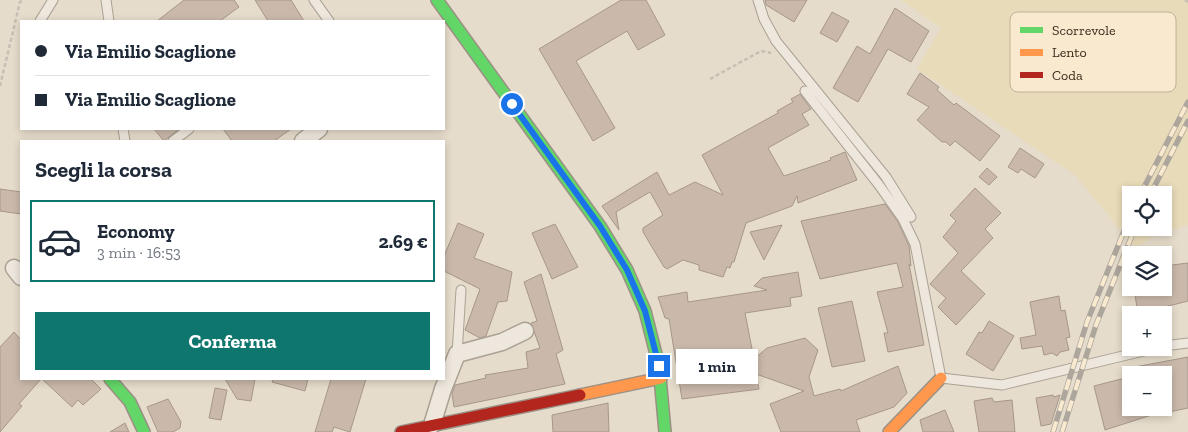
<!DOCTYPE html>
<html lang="it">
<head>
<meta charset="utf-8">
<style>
	:root { --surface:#fff; --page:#f2f2f3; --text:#1f2937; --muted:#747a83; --line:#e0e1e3; --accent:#0f766e }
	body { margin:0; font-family:"Zilla Slab",serif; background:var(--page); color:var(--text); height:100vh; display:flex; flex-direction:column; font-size:19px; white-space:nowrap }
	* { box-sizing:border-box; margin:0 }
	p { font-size:16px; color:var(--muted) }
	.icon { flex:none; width:28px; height:28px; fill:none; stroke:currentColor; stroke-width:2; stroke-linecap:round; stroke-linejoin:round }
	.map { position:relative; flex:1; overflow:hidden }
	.side { position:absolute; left:20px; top:140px; width:425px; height:240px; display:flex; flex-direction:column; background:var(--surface); border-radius:0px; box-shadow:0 2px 8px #0003 }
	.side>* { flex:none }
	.guide { position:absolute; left:20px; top:20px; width:425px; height:110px; border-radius:0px; box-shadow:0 2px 8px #0003; display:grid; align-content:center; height:110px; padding:0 15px; background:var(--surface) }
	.buttons { position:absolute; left:1122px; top:186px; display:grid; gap:10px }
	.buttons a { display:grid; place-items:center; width:50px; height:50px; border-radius:0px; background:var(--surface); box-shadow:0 2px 8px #0003; font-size:25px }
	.end { position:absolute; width:22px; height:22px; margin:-11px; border:6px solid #1a73e8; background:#fff; box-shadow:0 0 0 2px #fff }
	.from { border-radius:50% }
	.bubble { position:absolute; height:35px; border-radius:0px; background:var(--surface); box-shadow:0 2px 8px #0003; font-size:16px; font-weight:800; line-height:35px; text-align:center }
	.guide b { display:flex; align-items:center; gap:18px; height:48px; font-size:19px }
	.guide b+b { border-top:1px solid var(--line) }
	.guide i { width:12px; height:12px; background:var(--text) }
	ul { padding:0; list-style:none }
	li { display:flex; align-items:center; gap:15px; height:82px; margin:0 10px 8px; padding:0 5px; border:2px solid transparent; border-radius:0px }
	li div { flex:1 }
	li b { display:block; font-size:19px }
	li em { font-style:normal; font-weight:800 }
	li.selected { border-color:var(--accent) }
	li>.icon { width:45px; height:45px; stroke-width:1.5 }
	h2 { padding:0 15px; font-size:22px; line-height:60px }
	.cta { display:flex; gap:10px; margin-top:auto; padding:10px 15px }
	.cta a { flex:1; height:58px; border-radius:0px; background:var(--accent); color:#fff; font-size:20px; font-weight:800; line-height:58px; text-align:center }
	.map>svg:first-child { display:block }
</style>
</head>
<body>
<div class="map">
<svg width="1188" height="432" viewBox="0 0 1188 432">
	<rect width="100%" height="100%" fill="#e6dccb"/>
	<path fill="#e8dbb9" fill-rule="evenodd" d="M901,0H1188V225L1158,234L1135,248L1075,175L917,69L941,28ZM1131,195H1164V228H1131Z"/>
	<path fill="#cab9ab" stroke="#a7978a" d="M184,0H234L239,7L220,21H157Z
		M255,0H291L304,21H268Z
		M621,0H646L665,35L638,50L627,31L576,61L615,128L593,141L539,49Z
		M765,0H807L794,22L766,5Z
		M895,8L929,31L911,62L888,49L858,102L833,88L857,46L870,54Z
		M832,12L849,21L837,42L820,33Z
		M920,73L939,87L937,90L954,105L956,103L1000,136L980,161L955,141L950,146L946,142H942L917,120L929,107L907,94Z
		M800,94L811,109L802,114L809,125L768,148L784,176L831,160L830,158L845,152L857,180L798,203L797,196L792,206L746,223L734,262H732L730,268L727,267L723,277L699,270V265L683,260L667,269L664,267L643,232V228L663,215L650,192L616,212L619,230L602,206L657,172L669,195L695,182L723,195L702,155L778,113L777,111L793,102L791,99Z
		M154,129H179L164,141Z
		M223,129H291L274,141H232Z
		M1020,148L1044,164L1035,178L1021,169L1018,173L1008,167Z
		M987,168L997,177L989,185L979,177Z
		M975,188L1001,213L985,229L993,238L961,271L985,294L956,325L938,307L946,298L930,284L958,253L943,237L956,221L950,215Z
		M0,189L21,192V214L0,211Z
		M885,204L898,222L909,246L911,266L909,264L924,345L888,352L884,333H888L877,292L903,287L897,263L820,279L801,221Z
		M458,223L484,234L474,258L512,272L507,301L498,302L486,336L480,338L465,330L480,289L444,271V256Z
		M555,224L578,267L552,279L532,233Z
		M782,225L764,260L750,232Z
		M1188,263V301L1138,314L1134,288H1164V266Z
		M798,272L802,296L790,298L791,306L745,313L754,359L767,348L805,338L818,350L809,377L814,396L840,389L841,391L898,366L907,393L894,407L856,420L860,432H781L770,404L804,391L756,374L759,389L682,399L669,319L665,318L658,297L687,292L688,302L767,290L754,286L762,278Z
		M541,274L563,350L556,354L565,384L454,407L452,394L455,385L486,378L485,375L528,368L526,352L540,348L531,323L537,321L524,282Z
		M1059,296L1061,311L1065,310L1070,337L1066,338L1069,350L1060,352L1057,356L1052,353L1044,355L1042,346L1022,349L1020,338L1036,335L1030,302Z
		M852,301L865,361L832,367L818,308Z
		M989,321L1014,336L993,371L966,354L979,332L982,333Z
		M14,332L21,340V379H41L19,404L22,406L0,432V347Z
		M1188,357V408L1164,413V411L1105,430L1094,386L1129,377L1131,408H1164V375H1124V369Z
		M42,379H91L101,389L83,405L78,400L72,407Z
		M225,379H255L251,401L237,399Z
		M273,379H308L305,391L272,382Z
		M331,379H366L350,432L334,427L332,432H315Z
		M215,388L227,390L221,420L209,418Z
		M1053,395L1054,397L1060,395L1051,424L1041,426L1036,398Z
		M992,398L994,402L1012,400L1015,432H979L974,401Z
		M168,399L181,422L180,428L173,432H158L147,407Z
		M608,403L609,432H553L552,415Z
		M945,410L954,432H923L920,420Z
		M125,423L129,432H110Z"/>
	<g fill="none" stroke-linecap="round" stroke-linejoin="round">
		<defs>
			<path id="lane" d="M106,0L109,21
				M314,0L329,21
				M758,0L764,19L776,41L886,177L911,217
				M40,21L53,0
				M805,91L879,185L903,219L915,244L941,378L1002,385L1156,348
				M123,129L125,141
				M173,141L189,129
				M1164,346L1188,343
				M457,354L461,290"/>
			<path id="street" d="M303,141L319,129
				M14,268L21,277
				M432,425L443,389L457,354L502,342L525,331"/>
			<path id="fast" d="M437,0L600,226L627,270L645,311L659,366L665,432
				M110,379L130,402L144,432"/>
			<path id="slow" d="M580,395L661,378
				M889,432L941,378"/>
			<path id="jam" d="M401,432L580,395"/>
		</defs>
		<use href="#lane" stroke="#aba194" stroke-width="11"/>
		<use href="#street" stroke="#aba194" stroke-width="19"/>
		<use href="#fast" stroke="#9b9085" stroke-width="14"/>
		<use href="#slow" stroke="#9b9085" stroke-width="14"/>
		<use href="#jam" stroke="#9b9085" stroke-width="14"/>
		<path stroke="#c7beb4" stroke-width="2.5" stroke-dasharray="4 2.5" stroke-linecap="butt" d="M1185,0L1188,2
			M710,79L761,51L771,53
			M0,86L20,2L24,0"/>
		<use href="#lane" stroke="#eee7dd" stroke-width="9"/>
		<use href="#street" stroke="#eee7dd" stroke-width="16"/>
		<use href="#fast" stroke="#63d668" stroke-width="11"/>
		<use href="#slow" stroke="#ff974d" stroke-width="11"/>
		<use href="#jam" stroke="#b3261e" stroke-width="11"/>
		<defs>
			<path id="rail" d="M1140,195L1188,102
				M1150,195L1188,121
				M1053,432L1087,322L1131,214
				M1062,432L1096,325L1135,228"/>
		</defs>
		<use href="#rail" stroke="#ada69d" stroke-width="5.5"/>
		<use href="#rail" stroke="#f9eacf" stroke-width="4" stroke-dasharray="11" stroke-linecap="butt"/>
	</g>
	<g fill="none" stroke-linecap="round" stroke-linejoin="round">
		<path stroke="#1a73e8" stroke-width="6" d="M512,104L600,226L627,270L645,311L659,366"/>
	</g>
	<rect x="1010" y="12" width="166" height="80" rx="8" fill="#f9eacf" stroke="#c0b099" stroke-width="1"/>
	<rect x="1020" y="27" width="23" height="6" fill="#63d668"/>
	<rect x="1020" y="49" width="23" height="7" fill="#ff974d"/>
	<rect x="1020" y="72" width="23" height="6" fill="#b3261e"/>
	<g font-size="14" fill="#3b281b">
		<text x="1052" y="35">Scorrevole</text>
		<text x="1052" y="57">Lento</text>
		<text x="1052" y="80">Coda</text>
	</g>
</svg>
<div class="buttons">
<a><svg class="icon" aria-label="locate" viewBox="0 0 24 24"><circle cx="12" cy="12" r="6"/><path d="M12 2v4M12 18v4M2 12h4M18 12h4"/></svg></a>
<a><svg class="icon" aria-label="layers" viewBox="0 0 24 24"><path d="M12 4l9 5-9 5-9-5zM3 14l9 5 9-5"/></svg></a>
<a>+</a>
<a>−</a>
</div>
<i class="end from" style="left:512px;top:104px"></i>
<i class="end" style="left:659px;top:366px"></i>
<div class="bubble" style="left:676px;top:349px;width:82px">1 min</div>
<div class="guide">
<b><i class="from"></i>Via Emilio Scaglione</b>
<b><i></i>Via Emilio Scaglione</b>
</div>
<section class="side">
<h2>Scegli la corsa</h2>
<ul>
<li class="selected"><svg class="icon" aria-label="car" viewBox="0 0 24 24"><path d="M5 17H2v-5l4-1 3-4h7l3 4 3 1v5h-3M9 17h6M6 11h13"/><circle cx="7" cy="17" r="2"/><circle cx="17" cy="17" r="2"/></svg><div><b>Economy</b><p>3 min · 16:53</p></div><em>2.69 €</em></li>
</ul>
<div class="cta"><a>Conferma</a></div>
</section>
</div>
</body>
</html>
